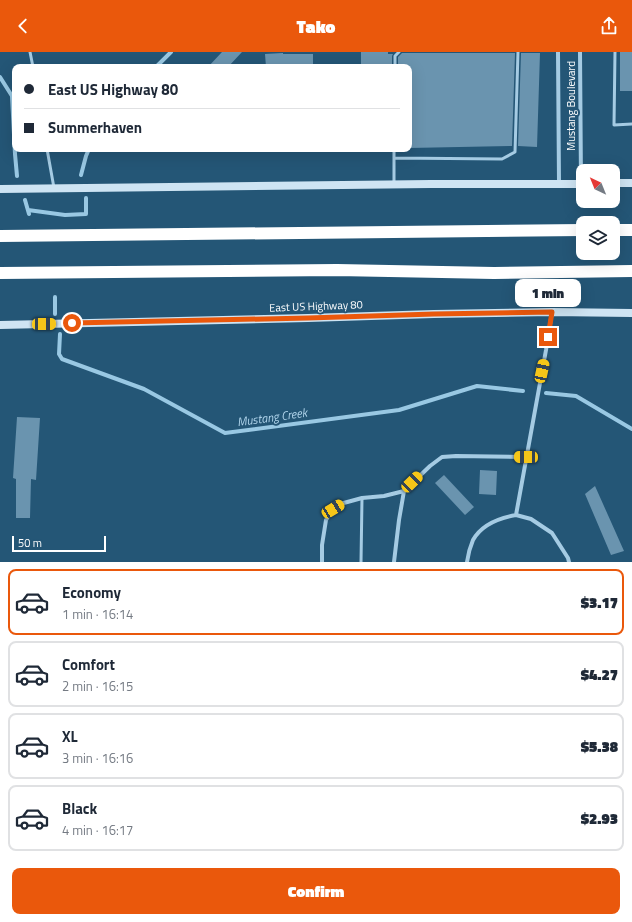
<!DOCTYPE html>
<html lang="en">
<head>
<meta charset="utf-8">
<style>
	:root { --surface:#fff; --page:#f6f6f7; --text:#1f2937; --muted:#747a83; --line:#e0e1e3; --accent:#ea580c }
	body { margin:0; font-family:"Titillium Web",sans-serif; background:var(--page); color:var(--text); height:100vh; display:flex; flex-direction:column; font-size:15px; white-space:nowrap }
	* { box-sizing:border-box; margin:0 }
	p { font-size:13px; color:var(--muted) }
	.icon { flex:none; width:22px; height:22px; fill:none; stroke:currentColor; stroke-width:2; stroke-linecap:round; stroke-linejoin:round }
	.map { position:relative; height:510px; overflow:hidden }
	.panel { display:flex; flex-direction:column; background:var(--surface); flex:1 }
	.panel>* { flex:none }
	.guide { position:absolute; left:12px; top:12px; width:400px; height:88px; border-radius:8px; box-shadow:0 4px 16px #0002; display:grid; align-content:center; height:88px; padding:0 12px; background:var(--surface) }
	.needle { width:26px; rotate:317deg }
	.fabs { position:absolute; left:576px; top:112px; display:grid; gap:8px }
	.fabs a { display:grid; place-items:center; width:44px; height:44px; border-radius:8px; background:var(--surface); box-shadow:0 4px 16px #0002; font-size:20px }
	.scale { position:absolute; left:12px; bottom:10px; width:94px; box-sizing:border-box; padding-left:4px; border:2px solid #fff; border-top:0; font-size:11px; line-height:14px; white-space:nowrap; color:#fff; -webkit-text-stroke:3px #245676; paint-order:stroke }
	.end { position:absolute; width:18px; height:18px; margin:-9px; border:5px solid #ea580c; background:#fff; box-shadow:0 0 0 2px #fff }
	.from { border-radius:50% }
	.bubble { position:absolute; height:28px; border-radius:8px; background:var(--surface); box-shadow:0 4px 16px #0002; font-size:13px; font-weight:800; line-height:28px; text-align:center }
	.car { position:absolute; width:12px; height:24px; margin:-12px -6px; border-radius:5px; box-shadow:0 0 3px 1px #0007; background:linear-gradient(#f5c518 24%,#345 0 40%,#f5c518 0 76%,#345 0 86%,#f5c518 0) }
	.guide b { display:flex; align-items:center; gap:14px; height:38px; font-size:15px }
	.guide b+b { border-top:1px solid var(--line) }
	.guide i { width:10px; height:10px; background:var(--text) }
	ul { padding:7px 0 0; list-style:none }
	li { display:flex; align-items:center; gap:12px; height:66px; margin:0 8px 6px; padding:0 4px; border:2px solid var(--line); border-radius:8px }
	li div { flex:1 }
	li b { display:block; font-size:15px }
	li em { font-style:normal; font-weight:800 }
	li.active { border-color:var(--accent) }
	li>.icon { width:36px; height:36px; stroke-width:1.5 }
	.primary-button { display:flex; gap:8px; margin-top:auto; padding:8px 12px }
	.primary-button a { flex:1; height:46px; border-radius:8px; background:var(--accent); color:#fff; font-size:16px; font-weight:800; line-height:46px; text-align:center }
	header { display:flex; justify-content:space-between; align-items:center; height:52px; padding:0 12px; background:var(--accent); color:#fff; font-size:18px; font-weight:800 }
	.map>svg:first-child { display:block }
</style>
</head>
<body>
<header><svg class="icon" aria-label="back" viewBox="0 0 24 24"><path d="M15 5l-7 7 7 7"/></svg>Tako<svg class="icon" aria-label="share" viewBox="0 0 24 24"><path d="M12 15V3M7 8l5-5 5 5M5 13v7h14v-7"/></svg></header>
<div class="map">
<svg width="632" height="510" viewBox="0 0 632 510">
	<rect width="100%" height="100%" fill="#245676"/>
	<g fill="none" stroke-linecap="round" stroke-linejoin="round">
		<path stroke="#99c8e3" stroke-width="4" d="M156,15L171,0
			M0,25L12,44L15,102L17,124
			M81,123L86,104L89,97
			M25,148L29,162
			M28,158L65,163L86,162V146
			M55,245V262
			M60,282L59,302L62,307L144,337L225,381L399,358L477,334L523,339
			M546,341L576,344L632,377"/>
	</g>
	<path fill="#6a94af" d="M222,0H242L228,15H208Z
		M361,0H388V2H393L392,4V15H361Z
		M620,0H632V39H620Z
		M283,1V2H313V15H266L265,2Z
		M402,1H515L512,94L409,96V15H398V5Z
		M521,1H540L537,95L518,94Z
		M17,365L40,366L36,428L31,427L30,466H16V427L13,426Z
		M480,418L497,419L496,443L479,442Z
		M444,423L474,455L465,463L435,431Z
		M595,434L624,499L611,503L585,442Z"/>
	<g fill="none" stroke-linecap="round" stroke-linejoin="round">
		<path stroke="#a5cbe3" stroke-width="3" d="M30,0L33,15
			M615,0L614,73L632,72
			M395,15V4L399,0
			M47,97L54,136
			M394,106L502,107L515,100L518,0
			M394,132V97
			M361,510L362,446"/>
		<path stroke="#a5cbe3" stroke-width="4" d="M558,0L559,131
			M580,0L581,132
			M516,463L531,467L552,481L568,506L569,510
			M322,510V493L326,468L333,457L340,452L362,446L384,444L404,439L430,414L442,405L456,404L526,405
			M394,510L399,468L404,439
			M467,510C468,503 470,495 473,488C482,472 499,466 516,463L546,298L552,260"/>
		<path stroke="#cee4f3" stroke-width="8" d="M613,131H632
			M0,137L431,132H583
			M0,273L308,266L434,262L552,260L632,261"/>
		<path stroke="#fff" stroke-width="12" d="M613,178H632
			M0,184L583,178
			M0,221L337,218L494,221L632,219"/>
	</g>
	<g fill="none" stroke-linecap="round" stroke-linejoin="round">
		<path stroke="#ea580c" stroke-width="5" d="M72,271L308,266L434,262L552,260L548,285"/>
	</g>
	<g text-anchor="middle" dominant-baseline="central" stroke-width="4" stroke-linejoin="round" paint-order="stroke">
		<g font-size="11" fill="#fff" stroke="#245676">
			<text transform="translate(571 54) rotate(-90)">Mustang Boulevard</text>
			<text transform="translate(316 254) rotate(-2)">East US Highway 80</text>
		</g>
		<g font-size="12" font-style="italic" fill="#b0d4eb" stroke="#245676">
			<text transform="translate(272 365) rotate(-8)">Mustang Creek</text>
		</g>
	</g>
</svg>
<div class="fabs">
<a><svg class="needle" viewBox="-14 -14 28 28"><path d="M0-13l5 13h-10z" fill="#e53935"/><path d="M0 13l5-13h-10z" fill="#747a83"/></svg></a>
<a><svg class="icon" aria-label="layers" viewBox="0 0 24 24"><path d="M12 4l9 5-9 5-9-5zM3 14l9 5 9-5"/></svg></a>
</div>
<div class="scale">50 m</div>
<i class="end from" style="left:72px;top:271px"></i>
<i class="end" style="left:548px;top:285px"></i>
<div class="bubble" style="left:515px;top:227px;width:66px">1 min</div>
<i class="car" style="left:44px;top:272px;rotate:89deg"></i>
<i class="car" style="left:542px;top:319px;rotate:12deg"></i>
<i class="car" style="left:526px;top:405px;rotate:271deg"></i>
<i class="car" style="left:412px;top:430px;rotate:46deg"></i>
<i class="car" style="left:333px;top:457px;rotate:59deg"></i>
<div class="guide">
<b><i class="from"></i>East US Highway 80</b>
<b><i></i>Summerhaven</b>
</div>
</div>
<section class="panel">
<ul>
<li class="active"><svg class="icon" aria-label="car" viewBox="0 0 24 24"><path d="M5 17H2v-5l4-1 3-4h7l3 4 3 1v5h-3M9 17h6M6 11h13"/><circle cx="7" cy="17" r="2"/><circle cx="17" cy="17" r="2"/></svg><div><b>Economy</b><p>1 min · 16:14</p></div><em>$3.17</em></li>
<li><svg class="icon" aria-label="car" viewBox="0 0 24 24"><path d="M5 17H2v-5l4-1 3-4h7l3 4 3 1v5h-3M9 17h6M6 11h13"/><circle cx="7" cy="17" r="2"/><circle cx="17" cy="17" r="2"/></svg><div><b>Comfort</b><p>2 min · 16:15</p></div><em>$4.27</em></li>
<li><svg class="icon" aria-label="car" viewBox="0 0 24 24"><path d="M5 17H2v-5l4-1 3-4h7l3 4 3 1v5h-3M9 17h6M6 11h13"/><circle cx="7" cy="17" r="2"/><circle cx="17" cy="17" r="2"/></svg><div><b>XL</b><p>3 min · 16:16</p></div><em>$5.38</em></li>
<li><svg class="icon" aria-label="car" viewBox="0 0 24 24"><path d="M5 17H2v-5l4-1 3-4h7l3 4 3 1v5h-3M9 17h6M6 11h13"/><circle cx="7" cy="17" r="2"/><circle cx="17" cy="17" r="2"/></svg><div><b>Black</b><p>4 min · 16:17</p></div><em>$2.93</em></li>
</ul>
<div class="primary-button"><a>Confirm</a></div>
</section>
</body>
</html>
